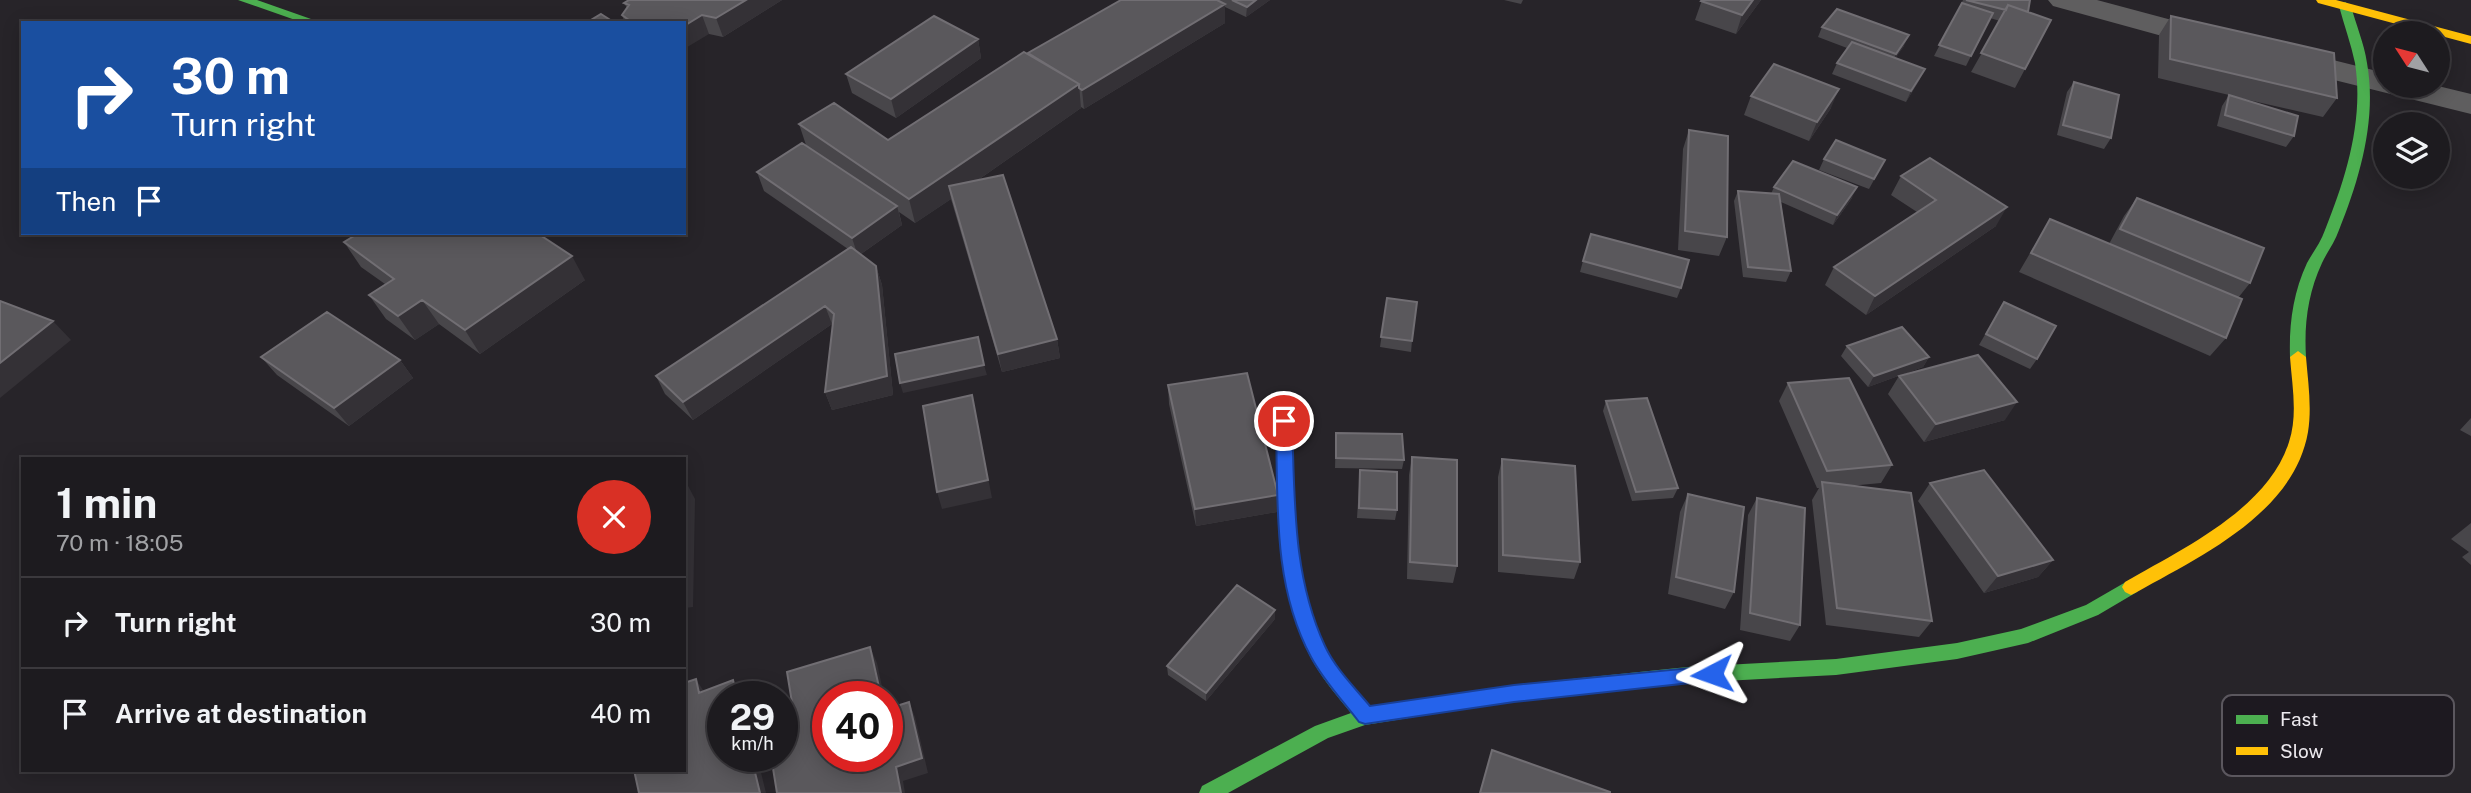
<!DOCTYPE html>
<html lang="en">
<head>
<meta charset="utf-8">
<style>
  :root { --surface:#1d1b1f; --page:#252428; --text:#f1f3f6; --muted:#a0a1a4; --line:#3b393d }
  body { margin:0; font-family:"Public Sans",sans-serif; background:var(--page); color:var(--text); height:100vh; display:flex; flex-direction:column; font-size:26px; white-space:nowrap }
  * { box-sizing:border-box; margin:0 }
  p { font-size:23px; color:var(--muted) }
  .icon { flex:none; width:38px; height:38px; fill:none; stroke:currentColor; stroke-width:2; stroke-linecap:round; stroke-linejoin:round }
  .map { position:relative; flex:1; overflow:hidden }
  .panel { position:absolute; left:21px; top:457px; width:665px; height:315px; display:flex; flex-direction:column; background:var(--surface); border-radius:0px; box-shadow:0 4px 18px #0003,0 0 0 2px var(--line) }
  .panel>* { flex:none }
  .hud { position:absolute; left:21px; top:21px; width:665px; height:214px; border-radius:0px; box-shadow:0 4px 18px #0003,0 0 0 2px var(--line); background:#1a4fa0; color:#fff; overflow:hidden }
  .needle { width:46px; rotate:306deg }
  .tools { position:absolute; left:2373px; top:21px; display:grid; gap:14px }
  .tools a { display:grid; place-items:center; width:77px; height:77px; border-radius:50%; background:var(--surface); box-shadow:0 4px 18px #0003,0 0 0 2px var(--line); font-size:35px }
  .speed { position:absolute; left:707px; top:681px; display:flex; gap:14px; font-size:35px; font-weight:700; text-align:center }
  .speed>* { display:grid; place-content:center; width:91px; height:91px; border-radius:50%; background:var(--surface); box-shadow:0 4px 18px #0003,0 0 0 2px var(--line); line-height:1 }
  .speed small { font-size:18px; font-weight:400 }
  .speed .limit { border:10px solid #d22; background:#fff; color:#111 }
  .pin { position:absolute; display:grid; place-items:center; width:60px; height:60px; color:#fff; margin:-30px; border:4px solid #fff; border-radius:50%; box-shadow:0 2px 7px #0007 }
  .me { position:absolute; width:77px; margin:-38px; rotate:266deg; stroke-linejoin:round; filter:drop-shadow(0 0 5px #0008) }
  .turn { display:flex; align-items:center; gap:24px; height:147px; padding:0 35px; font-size:32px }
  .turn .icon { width:91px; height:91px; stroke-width:2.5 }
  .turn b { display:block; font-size:49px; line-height:60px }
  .then { display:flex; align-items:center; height:66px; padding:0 35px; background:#0003; gap:14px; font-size:26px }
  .round { display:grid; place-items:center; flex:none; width:74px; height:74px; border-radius:37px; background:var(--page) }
  .summary { display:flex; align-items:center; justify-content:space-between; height:119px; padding:0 35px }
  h1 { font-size:42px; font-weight:700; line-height:52px }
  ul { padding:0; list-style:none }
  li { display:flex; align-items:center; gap:21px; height:91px; padding:0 35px; border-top:2px solid var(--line) }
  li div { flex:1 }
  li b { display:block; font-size:26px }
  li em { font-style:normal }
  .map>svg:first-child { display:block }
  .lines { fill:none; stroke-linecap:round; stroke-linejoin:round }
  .street { fill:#5f5e5f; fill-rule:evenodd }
  .fast { fill:#4caf50; fill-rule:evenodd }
  .slow { fill:#ffc107; fill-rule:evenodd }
  .wall { fill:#48464a }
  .shaded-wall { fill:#343136 }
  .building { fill:#5a585c; stroke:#716e73; stroke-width:2 }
  .route { fill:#2563eb; stroke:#184099; stroke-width:2 }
  .key { fill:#1d1920; stroke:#5b575e; stroke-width:2 }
  .key-label { font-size:19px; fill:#ece9ee }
</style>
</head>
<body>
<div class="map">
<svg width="2471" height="793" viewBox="0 0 2471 793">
  <rect width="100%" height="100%" fill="#272429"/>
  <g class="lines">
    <path class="street" d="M2048,0H2097L2224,34L2228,41L2224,48L2213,50L2053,6Z
      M2285,48L2385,73V86H2438L2471,94V114L2274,65L2270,58L2274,51Z"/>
    <path class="fast" d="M238,0H257L311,19L309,22H301Z
      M2345,2L2351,6C2356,25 2364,43 2367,63C2377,119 2360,178 2339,230C2335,242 2327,252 2322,263C2308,293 2304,324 2306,357L2298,363L2290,357C2289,324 2293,293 2307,263C2313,252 2321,242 2325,230C2346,178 2364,120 2355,63C2351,44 2344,25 2339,6Z
      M1284,415L1290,417L1292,421C1294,496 1289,584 1327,652C1338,672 1355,689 1369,707L1514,685L1687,667L1836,659L1957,643L2021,629L2086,605L2131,579L2137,582L2140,587L2137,592L2098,615L2028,643L1957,659L1836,675L1687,683L1514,701L1365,725L1328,738L1228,793H1199L1202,786L1315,726L1351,713C1338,697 1325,682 1315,665C1273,593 1277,501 1276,421L1278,417Z"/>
    <path class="slow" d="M2316,0H2336L2471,36V44L2318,3Z
      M2298,351L2306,357C2308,382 2312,407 2308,432C2294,513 2201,556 2137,592L2131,595L2125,592L2122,587L2125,582C2182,549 2268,509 2289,442C2298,415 2292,385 2290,357Z"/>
  </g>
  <path class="wall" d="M629,0H782L723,37L709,34L684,23H625L622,15L627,8L624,3Z
    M1218,0H1270L1246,17L1225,7V23L1084,109L1081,107V108L978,180L1057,339L1060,358L1002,372L951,199L915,223L899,212L902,225L861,254L876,266L882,285L893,395L832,410L825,392L833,326L832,324L693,420L665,394L656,376L848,249L764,191L757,172L806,145L799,124L888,140L1028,54Z
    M1504,0H1523L1521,4Z
    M1702,0H1761L1736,34L1695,20Z
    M1963,0H2030L2028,12L2051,20L2015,88L1971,72L2000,21L1990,18L1966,66L1934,56Z
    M2171,16L2337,98L2323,117L2231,96L2294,136L2286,147L2217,126L2222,106L2229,95L2158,78L2159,35Z
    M1822,27L1904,46L1895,58L1920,79L1906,102L1832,74L1837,63L1847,48L1818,37Z
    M978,39L981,58L896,118L852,93L846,74Z
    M2074,82L2111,138L2104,149L2057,135L2067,92Z
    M1751,96L1831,108L1809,141L1744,115Z
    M1689,130L1727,237L1719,256L1678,250L1683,149Z
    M1824,159L1885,160L1869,189L1819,170Z
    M1901,176L1996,226L1866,315L1825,285L1834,267L1917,212L1891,195Z
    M1774,187L1852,198L1833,225L1781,202L1791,271L1786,282L1743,277L1734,201L1738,191L1771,194Z
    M2137,198L2250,283L2238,298L2226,338L2210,356L2019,272L2050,219L2109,244L2124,216Z
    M344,242L585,280L480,354L439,324L415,340L386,319L369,295L385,284L361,267Z
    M1583,261L1681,288L1677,298L1580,272Z
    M1387,298L1412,341L1411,352L1380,347Z
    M2004,302L2037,359L2030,369L1979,345Z
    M1847,346L1929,357L1923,367L1868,387L1841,356Z
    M261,357L400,360L413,378L349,426L277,375Z
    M1899,376L2005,420L1924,442L1888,394Z
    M1788,383L1892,465L1881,483L1849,486L1932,621L1919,637L1826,625L1812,500L1819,488H1817L1779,401Z
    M1168,385L1278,495L1277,512L1196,526L1169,404Z
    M1606,401L1678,488L1673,498L1632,501L1603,411Z
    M2471,418V436L2460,430Z
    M1336,433L1404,460L1402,469L1335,468Z
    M1412,457L1457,566L1453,583L1407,579L1409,475Z
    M1502,459L1580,562L1574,579L1498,572V477Z
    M1360,470L1397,510L1395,520L1357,518Z
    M1930,483L2053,560L2038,577L1984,593L1918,501Z
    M1688,494L1734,592L1725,609L1668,594L1680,512Z
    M1757,498L1800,625L1790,641L1740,630L1748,515Z
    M2471,523V565L2462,557L2469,552L2451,539Z
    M1275,619L1206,701L1168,675L1167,666Z"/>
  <path class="shaded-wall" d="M746,0H782L723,37L716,18Z
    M1256,0H1270L1246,17L1247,7Z
    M1753,0H1761L1736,34L1742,15Z
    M1225,4V23L1084,109L1082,90Z
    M702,15L709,34L684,49V26Z
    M1909,35L1904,46L1891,65L1896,54Z
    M978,39L981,58L896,118L891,99Z
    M1925,69L1920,79L1906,102L1911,91Z
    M1079,84L1081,108L952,198L949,186L951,199L915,223L909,199Z
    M1839,89L1831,108L1809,141L1817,122Z
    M1857,187L1852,198L1833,225L1837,215Z
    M897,206L902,225L858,256L852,238Z
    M2007,207L1996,226L1866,315L1875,296Z
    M572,256L585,280L480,354L465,330Z
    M876,266L882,285L893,395L832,410L825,392Z
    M422,300L439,324L415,340L398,316Z
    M825,306L832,324L693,420L683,402Z
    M53,321L71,340L0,398V363Z
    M1057,339L1060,358L1002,372L998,354Z
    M1929,357L1923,367L1868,387L1874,376Z
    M400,360L413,378L349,426L334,408Z
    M984,365L987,375L903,393L900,383Z
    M972,395L992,498L942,509L937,492Z
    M2017,402L2005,420L1924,442L1936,424Z
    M686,482L695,499L693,607L684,608Z
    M1278,495L1277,512L1196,526L1195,509Z
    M2053,560L2038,577L1984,593L1998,576Z
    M1275,610V619L1206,701V693Z
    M870,647L877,663L884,696H881Z
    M696,679L706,695L699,693Z
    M733,680L743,696H737Z
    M909,702L915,717L928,773L903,781L905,793H901L896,767Z
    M751,756H757L766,793H760Z"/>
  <path class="building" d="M629,0H746L716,18L702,15L684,26V23H633L622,15L629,5L624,3Z
    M1121,0H1217L1225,4L1082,90L1079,88V84L1028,53Z
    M1232,0H1256L1247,7Z
    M1702,0H1753L1742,15L1701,1Z
    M1966,0H2030L2028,12L2008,5L2006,10Z
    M1962,3L1993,13L1971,56L1939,45Z
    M2008,5L2051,20L2025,69L1981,53Z
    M1837,9L1909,35L1896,54L1822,27Z
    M601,14L615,23H586Z
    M934,16L978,39L891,99L846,74Z
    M2171,16L2334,53L2337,98L2170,59Z
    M1852,42L1925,69L1911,91L1837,63Z
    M1024,52L1079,84L909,199L799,124L834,103L888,140Z
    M1774,64L1839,89L1817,122L1751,96Z
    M2074,82L2119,95L2111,138L2063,125Z
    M2229,95L2298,116L2294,136L2225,115Z
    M1689,130L1728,136L1727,237L1685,231Z
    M1836,140L1885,160L1874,179L1824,159Z
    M802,143L897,206L852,238L757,172Z
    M1930,158L2007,207L1875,296L1834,267L1936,200L1901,176Z
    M1793,161L1857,187L1837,215L1774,187Z
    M1003,175L1057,339L998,354L949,186Z
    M1738,191L1779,194L1791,271L1748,267Z
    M2137,198L2264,248L2250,283L2120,229Z
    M2050,219L2242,299L2226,338L2031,253Z
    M359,233H537L572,256L465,330L422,300L398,316L369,295L394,279L344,242Z
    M1591,234L1689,260L1681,288L1583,261Z
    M851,247L876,266L887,376L825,392L834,314L825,306L683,402L656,376Z
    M1387,298L1417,302L1412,341L1381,337Z
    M0,301L53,321L0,363Z
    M2004,302L2056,326L2037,359L1986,334Z
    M327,312L400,360L334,408L261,357Z
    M1902,327L1929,357L1874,376L1847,346Z
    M978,337L984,365L900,383L895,354Z
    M1978,355L2017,402L1936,424L1899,376Z
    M1247,373L1278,495L1195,509L1168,385Z
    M1849,378L1892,465L1827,471L1788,383Z
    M972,395L988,480L937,492L923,406Z
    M1647,398L1678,488L1636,492L1606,401Z
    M1336,433L1402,434L1404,460L1336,458Z
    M1412,457L1457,460V566L1410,562Z
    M1502,459L1575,466L1580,562L1503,555Z
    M1360,470L1397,472V510L1359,508Z
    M1984,470L2053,560L1998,576L1930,483Z
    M684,482H686L684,539Z
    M1822,482L1911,493L1932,621L1837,608Z
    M1688,494L1744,507L1734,592L1676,577Z
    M1757,498L1805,508L1800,625L1750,613Z
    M1237,585L1275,610L1206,693L1167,666Z
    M870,647L881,696H828V756H887V709L909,702L922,758L896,767L901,793H777L771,756H782V737L797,733L787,672Z
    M696,679L699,693L733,680L737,696H723V756H751L760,793H639L634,770H684V683Z
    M1492,750L1610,792V793H1480Z"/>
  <path class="route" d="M1284,415L1292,421C1295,498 1292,575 1325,646C1335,668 1355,688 1370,706L1514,685L1712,666L1718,668L1721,674L1718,680L1514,702L1365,724L1359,722C1343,701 1323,680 1311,657C1272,585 1278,500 1276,421Z"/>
  <rect x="2222" y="695" width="232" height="81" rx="10" class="key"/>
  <rect x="2236" y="715" width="32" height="9" fill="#4caf50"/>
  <rect x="2236" y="747" width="32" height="8" fill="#ffc107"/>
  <g class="key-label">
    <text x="2280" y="726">Fast</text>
    <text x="2280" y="758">Slow</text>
  </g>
</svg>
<div class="tools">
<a><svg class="needle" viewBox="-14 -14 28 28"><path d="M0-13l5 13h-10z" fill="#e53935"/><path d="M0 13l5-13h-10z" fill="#a0a1a4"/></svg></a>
<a><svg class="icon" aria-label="layers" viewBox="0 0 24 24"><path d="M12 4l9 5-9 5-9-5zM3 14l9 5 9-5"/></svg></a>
</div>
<div class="speed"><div>29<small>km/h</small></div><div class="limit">40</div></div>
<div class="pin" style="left:1284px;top:421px;background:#d93025"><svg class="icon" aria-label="arrive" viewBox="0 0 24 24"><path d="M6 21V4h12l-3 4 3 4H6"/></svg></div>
<svg class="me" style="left:1712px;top:674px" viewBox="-20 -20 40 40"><path d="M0-17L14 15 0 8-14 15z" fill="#2563eb" stroke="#fff" stroke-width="4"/></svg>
<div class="hud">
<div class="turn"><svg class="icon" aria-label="right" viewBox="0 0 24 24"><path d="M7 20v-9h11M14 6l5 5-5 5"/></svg><div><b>30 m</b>Turn right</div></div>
<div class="then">Then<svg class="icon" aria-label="arrive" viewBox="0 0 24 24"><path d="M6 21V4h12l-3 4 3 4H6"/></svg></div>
</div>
<section class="panel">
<div class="summary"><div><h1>1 min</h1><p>70 m · 18:05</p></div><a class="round" style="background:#d93025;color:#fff"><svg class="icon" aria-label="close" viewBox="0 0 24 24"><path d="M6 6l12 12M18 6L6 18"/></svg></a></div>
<ul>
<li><svg class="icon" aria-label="right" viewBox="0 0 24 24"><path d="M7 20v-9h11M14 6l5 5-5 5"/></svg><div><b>Turn right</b></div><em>30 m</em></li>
<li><svg class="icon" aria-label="arrive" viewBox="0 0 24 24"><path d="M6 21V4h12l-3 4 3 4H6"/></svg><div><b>Arrive at destination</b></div><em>40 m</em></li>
</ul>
</section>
</div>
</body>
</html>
